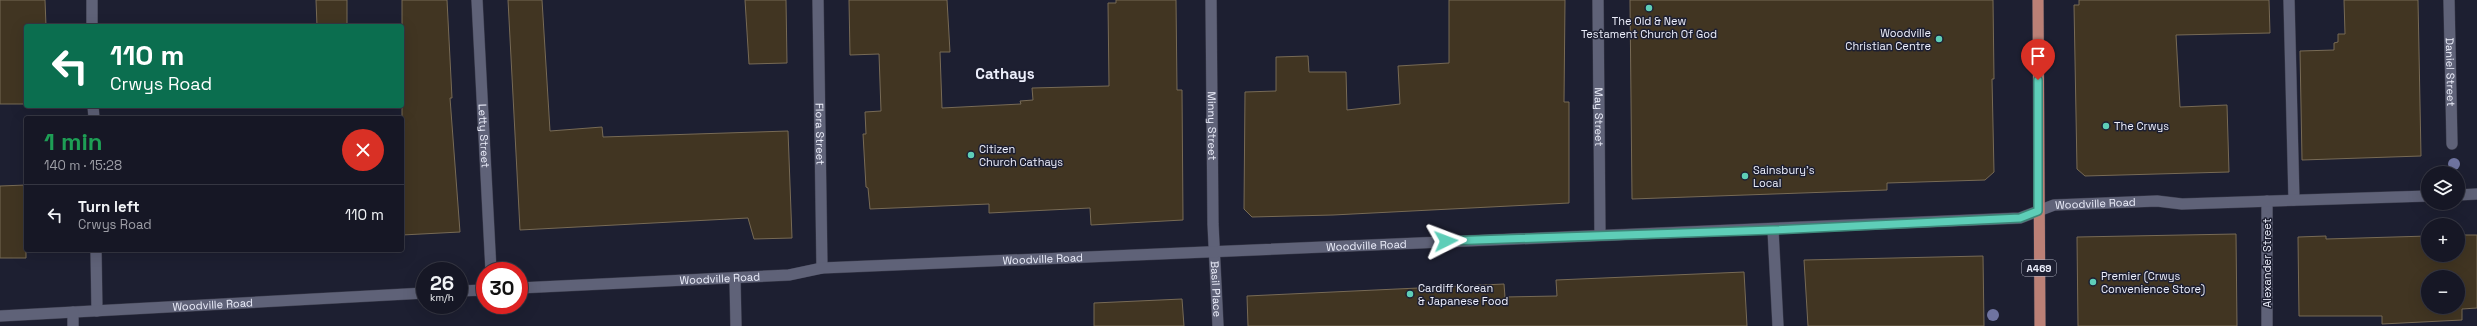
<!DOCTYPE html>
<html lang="en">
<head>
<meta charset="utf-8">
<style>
  :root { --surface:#161725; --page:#1f202d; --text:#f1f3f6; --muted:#9e9fa7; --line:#353642 }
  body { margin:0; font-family:"Space Grotesk",sans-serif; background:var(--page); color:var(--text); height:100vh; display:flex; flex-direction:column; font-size:15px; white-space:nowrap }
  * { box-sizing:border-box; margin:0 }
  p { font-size:13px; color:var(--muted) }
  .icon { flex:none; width:22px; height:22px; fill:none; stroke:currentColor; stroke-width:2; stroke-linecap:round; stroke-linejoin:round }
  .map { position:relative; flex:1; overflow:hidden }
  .panel { position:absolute; left:24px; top:116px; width:380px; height:136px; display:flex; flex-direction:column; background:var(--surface); border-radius:4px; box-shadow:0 4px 16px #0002,0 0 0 1px var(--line) }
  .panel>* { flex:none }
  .banner { position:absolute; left:24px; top:24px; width:380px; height:84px; border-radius:4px; box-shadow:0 4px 16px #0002,0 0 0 1px var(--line); background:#0b6e4f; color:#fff; overflow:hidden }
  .fabs { position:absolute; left:2421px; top:166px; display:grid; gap:8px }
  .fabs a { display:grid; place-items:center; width:44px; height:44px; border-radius:50%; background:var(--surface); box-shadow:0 4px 16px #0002,0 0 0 1px var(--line); font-size:20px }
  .speed { position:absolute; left:416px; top:262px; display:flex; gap:8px; font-size:20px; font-weight:700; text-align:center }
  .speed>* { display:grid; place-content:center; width:52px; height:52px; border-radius:50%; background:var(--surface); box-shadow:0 4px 16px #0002,0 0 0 1px var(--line); line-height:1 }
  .speed small { font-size:10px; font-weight:400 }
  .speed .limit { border:6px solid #d22; background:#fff; color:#111 }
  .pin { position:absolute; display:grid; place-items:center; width:34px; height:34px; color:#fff; margin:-41px -17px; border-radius:50% 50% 50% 0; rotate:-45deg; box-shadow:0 0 4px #0007 }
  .pin .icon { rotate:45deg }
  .me { position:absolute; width:44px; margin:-22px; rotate:87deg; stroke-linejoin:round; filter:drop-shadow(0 0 3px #0008) }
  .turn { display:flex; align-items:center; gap:14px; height:84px; padding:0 20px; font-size:18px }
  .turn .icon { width:52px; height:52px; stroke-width:2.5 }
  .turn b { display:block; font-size:28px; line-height:34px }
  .round { display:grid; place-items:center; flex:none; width:42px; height:42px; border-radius:21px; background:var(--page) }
  .summary { display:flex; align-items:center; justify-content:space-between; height:68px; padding:0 20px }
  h1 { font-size:24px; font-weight:600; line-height:30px; color:#1e9e55 }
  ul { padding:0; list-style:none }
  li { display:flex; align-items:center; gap:12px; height:60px; padding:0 20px; border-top:1px solid var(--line) }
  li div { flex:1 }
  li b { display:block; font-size:15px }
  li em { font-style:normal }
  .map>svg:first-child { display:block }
  .building { fill:#413522; stroke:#776a55; fill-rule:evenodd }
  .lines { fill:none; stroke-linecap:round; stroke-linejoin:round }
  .service-casing { stroke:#3a3b4b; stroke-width:12 }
  .minor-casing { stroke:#3a3b4b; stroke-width:12 }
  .primary-casing { stroke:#3a3b4b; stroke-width:12 }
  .service { stroke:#5f6278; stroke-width:11 }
  .minor { stroke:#5f6278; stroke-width:11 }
  .primary { stroke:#bb8076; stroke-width:11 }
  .tree { fill:#6f74a0 }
  .route-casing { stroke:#3d8678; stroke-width:10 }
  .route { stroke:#5eceb8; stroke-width:7 }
  .poi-dot { fill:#5eceb8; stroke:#1d1f31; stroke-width:1.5 }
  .labels { text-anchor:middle; stroke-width:3; stroke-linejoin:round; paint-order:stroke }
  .shield { fill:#1d1f31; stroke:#afb1bf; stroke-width:1 }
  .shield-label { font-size:10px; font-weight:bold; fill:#edeffc }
  .poi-label { font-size:11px; fill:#edeffc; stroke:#1d1f31; text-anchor:start }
  .street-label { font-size:11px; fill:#edeffc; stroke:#1d1f31 }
  .district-label { font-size:15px; font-weight:bold; fill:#edeffc; stroke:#1d1f31 }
</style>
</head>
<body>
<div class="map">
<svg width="2477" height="326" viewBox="0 0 2477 326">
  <rect width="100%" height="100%" fill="#1d1f31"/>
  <path class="building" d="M0,0H45L46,26H26V104H0Z
    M316,0H347V26H317Z
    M402,0H447L452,98H450L460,232L402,235Z
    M508,0H542L550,131L602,127L603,137L788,131L792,238L754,239L748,218L520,230Z
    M745,0H786L787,63L749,64Z
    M849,0H947L950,52H940L942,108L1021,104L1020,101L1033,100L1032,88L1109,86L1108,3H1116V0H1176L1177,90H1182L1183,220L1091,225L1090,208L989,213V204L870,209L868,188L866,187L863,134H866L865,112L881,111L879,54L850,55Z
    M1449,0H1565L1564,102H1569V203L1333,215L1252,217L1244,209L1245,92L1276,91V57L1308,56L1309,72H1346L1347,110L1400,104L1398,66L1449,63Z
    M1630,0H1993L1994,79H1992L1994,172L1985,180L1887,183V190L1632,199Z
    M2079,0H2269L2270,33L2176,35L2180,107L2227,105L2229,172L2085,176L2077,169L2074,5H2079Z
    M2344,0H2418L2421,156L2302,160L2300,51L2334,50V43L2338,42V34H2345Z
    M26,185V258H0V186Z
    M2236,234L2237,326H2078L2077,237Z
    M2458,235H2477V308L2462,309V320L2382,324V316H2299L2298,237L2326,236V239L2428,236V255H2458ZM2428,277H2458V307H2428Z
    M1983,256L1984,326H1808L1804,260Z
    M1744,272L1747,326H1248L1247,296L1504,284L1505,297L1557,296L1556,280Z
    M1182,299L1184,326H1094V303Z"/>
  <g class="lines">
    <defs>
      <path id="service" d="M2289,0L2294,200"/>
      <g id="minor">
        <path d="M92,0V26"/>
        <path id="s1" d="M477,0L491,271"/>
        <path id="s2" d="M818,0L822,268"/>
        <path id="s3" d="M1211,0L1213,224L1218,326"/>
        <path id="s4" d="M1598,0L1600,235"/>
        <path id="s5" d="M2449,0L2452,144"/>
        <path d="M93,106L94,118"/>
        <path d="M2458,195L2477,194"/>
        <path d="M2267,201V326"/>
        <path d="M1773,230L1778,326"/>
        <path d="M96,250L97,311"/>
        <path d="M735,279L736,326"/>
        <path id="s6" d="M519,288L789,275L822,268L2020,218L2054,205L2157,201L2182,204L2428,196"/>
        <path d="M459,291L485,290"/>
        <path id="s7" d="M0,316L425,293"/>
        <path d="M73,326V312"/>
      </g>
      <path id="primary" d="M2038,0L2040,326"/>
    </defs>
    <use href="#service" class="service-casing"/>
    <use href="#minor" class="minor-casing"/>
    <use href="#primary" class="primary-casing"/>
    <use href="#service" class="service"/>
    <use href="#minor" class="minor"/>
    <use href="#primary" class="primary"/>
  </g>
  <g class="tree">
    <circle cx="2454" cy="164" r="6"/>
    <circle cx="1993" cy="315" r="6"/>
  </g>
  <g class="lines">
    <defs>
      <path id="route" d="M1446,241L1773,230L2020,218L2038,211V80"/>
    </defs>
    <use href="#route" class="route-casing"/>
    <use href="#route" class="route"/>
  </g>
  <g class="poi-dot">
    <circle cx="1649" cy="8" r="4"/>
    <circle cx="1939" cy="39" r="4"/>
    <circle cx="2106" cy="126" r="4"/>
    <circle cx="971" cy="155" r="4"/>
    <circle cx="1745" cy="176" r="4"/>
    <circle cx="2093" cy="282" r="4"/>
    <circle cx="1410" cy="294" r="4"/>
  </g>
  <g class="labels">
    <rect class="shield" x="2022" y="260" width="34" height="16" rx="3"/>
    <g class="shield-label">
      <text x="2039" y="272">A469</text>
    </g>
    <g class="poi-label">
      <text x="1649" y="25" text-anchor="middle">The Old &amp; New<tspan x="1649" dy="13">Testament Church Of God</tspan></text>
      <text x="1931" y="37" text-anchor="end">Woodville<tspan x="1931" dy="13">Christian Centre</tspan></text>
      <text x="2114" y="130">The Crwys</text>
      <text x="979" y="153">Citizen<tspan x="979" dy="13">Church Cathays</tspan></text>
      <text x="1753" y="174">Sainsbury's<tspan x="1753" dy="13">Local</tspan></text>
      <text x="2101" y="280">Premier (Crwys<tspan x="2101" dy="13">Convenience Store)</tspan></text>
      <text x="1418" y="292">Cardiff Korean<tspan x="1418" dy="13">&amp; Japanese Food</tspan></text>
    </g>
    <g class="street-label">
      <text dy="4" stroke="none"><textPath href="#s5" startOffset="72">Daniel Street</textPath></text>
      <text dy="4" stroke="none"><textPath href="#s4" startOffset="117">May Street</textPath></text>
      <text dy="4" stroke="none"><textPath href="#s3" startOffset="126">Minny Street</textPath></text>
      <text dy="4" stroke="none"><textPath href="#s2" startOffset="134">Flora Street</textPath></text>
      <text dy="4" stroke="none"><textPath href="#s1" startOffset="136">Letty Street</textPath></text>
      <text dy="4" stroke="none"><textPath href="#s6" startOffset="1581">Woodville Road</textPath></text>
      <text dy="4" stroke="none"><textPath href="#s6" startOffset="849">Woodville Road</textPath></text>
      <text dy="4" stroke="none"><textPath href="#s6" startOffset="525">Woodville Road</textPath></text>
      <text transform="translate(2267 263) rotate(-90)" y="4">Alexander Street</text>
      <text dy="4" stroke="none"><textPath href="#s6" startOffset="201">Woodville Road</textPath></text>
      <text dy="4" stroke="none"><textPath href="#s3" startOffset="289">Basil Place</textPath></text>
      <text dy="4" stroke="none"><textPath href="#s7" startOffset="213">Woodville Road</textPath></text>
    </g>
    <g class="district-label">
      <text x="1005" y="79">Cathays</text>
    </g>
  </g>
</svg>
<div class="fabs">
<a><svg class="icon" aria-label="layers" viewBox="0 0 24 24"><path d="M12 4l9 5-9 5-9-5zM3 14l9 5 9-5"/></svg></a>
<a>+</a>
<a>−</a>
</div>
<div class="speed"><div>26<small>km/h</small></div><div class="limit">30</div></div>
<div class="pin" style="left:2038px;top:80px;background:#d93025"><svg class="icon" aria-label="arrive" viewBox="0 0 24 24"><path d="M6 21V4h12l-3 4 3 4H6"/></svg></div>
<svg class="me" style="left:1446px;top:241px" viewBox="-20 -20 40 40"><path d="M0-17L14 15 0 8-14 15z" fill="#5eceb8" stroke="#fff" stroke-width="4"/></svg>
<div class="banner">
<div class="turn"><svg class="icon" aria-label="left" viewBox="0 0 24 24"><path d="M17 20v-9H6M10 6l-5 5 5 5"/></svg><div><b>110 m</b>Crwys Road</div></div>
</div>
<section class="panel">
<div class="summary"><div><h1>1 min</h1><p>140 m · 15:28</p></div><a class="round" style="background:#d93025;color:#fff"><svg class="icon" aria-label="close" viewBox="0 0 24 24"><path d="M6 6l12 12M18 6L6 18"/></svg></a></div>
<ul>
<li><svg class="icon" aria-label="left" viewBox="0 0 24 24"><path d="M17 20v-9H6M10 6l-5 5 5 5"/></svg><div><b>Turn left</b><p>Crwys Road</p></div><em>110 m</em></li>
</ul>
</section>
</div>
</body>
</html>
